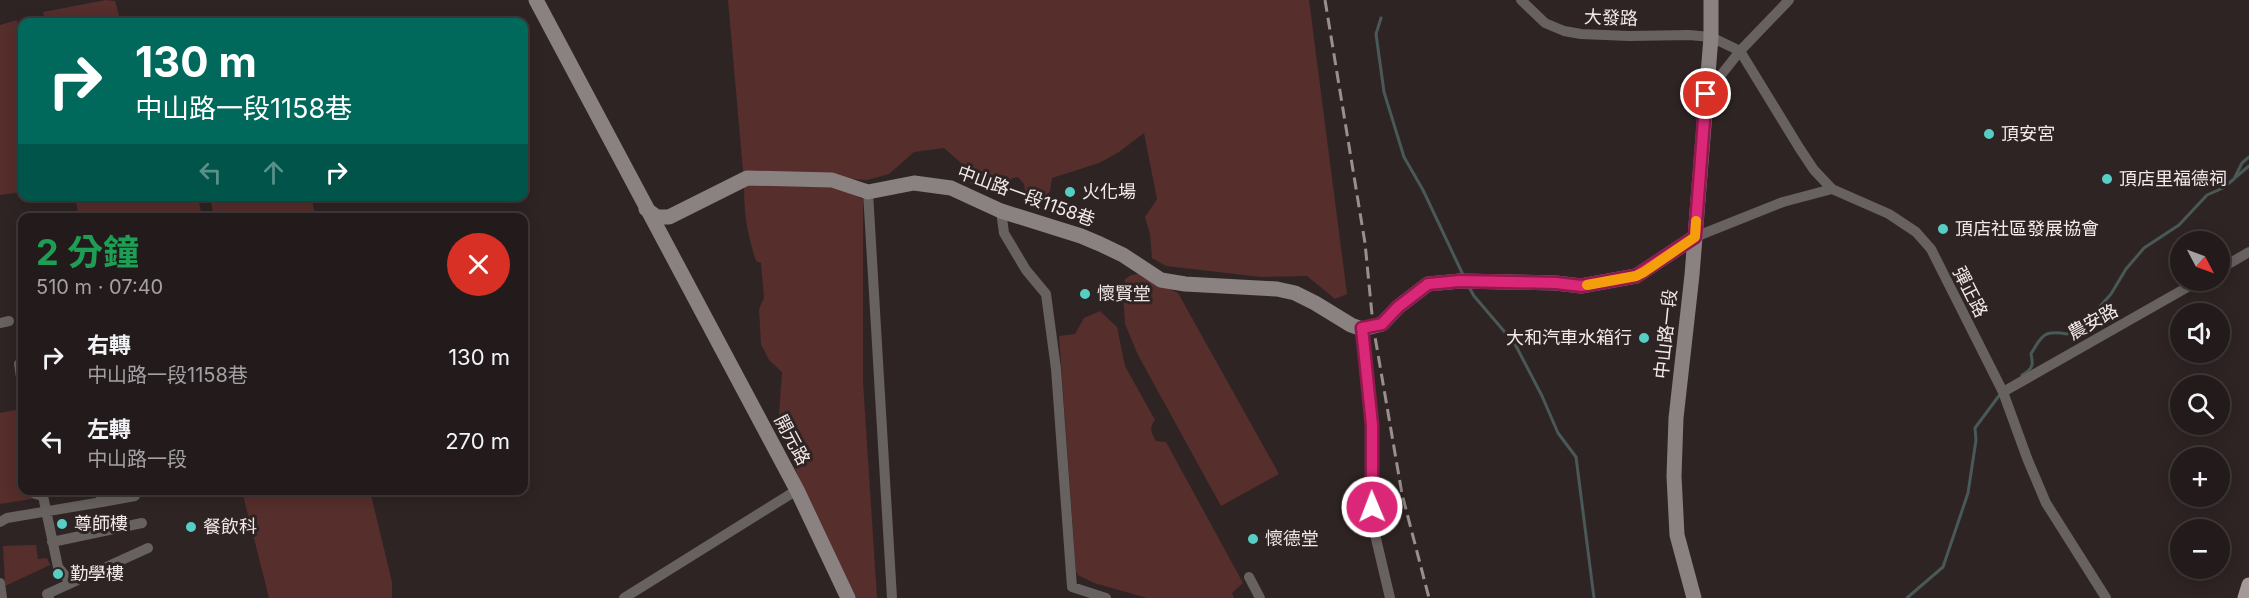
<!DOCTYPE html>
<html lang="zh-TW">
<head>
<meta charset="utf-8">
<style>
  :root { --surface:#231b1b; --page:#2f2828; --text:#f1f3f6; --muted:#a3a1a3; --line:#40393a }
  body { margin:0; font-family:Inter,"Noto Sans TC",sans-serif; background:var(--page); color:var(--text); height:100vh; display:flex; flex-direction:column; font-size:22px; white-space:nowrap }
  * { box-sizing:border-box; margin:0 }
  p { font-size:20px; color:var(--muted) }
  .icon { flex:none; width:33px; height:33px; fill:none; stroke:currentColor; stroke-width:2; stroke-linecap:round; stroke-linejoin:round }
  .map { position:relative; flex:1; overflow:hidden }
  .sheet { position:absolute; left:18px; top:213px; width:510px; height:282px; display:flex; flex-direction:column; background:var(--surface); border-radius:12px; box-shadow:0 3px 15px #0003,0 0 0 2px var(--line) }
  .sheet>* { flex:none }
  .hud { position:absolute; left:18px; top:18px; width:510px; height:183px; border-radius:12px; box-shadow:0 3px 15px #0003,0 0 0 2px var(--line); background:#00695c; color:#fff; overflow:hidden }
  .needle { width:39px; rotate:131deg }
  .tools { position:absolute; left:2170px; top:231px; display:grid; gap:12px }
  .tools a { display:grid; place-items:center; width:60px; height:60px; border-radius:50%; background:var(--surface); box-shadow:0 3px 15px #0003,0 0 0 2px var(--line); font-size:30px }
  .pin { position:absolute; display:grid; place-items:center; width:51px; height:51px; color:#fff; margin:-26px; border:3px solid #fff; border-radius:50%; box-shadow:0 2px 6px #0007 }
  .me { position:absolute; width:66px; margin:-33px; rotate:359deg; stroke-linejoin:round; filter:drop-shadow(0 0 4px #0008) }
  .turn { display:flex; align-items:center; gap:21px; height:126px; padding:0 18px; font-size:27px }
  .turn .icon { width:78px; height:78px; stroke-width:2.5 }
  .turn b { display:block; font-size:42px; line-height:51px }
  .lanes { display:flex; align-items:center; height:57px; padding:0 18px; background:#0003; justify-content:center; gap:30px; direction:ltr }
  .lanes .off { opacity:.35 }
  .round { display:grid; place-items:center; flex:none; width:63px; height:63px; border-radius:32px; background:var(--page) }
  .overview { display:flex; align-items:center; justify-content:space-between; height:102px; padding:0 18px }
  h1 { font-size:36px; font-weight:700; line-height:45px; color:#1e9e55 }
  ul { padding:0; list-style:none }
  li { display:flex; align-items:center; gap:18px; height:84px; padding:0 18px }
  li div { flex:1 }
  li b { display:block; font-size:22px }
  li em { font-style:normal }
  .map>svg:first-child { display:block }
  .green { fill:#562e2c }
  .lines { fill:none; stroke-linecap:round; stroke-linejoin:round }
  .stream { stroke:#485957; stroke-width:3 }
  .street { stroke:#676160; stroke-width:10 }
  .secondary { stroke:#8a8181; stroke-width:15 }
  .primary { stroke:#a69a99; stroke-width:15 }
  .rail { stroke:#988f8f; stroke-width:3; stroke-dasharray:12 6; stroke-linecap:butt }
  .route-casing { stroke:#8e194d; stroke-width:15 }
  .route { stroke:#db2777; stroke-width:10 }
  .slow { stroke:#f59e0b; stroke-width:10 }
  .poi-dot { fill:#56cec3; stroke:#2f2424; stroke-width:2 }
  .labels { text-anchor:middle; stroke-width:6; stroke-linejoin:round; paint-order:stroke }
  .street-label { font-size:18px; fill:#f1eae9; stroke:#2f2424 }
  .poi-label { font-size:18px; fill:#f1eae9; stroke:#2f2424; text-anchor:start }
</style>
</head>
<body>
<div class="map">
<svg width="2249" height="598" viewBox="0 0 2249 598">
  <rect width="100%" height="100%" fill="#2f2424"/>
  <path class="green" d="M106,0L115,1L121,22H45L43,12Z
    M728,0H1309L1347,294L1335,299L1307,276L1261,277L1166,266L1152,258L1150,234L1145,217L1157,199L1144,133L1119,152L1099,163L1052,178L1050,191L1043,202L1026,198L1024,184L1018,177L1012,178L1008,185V196L970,184L973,176L969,170L944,148L914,152L889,174L867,180L743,171Z
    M17,20L22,50V192L0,195V25Z
    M744,180L827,183L863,199V382L877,598H842L790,454L779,414L782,372L769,360L761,344L759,309L764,298L761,263L756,261C746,229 744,212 744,180Z
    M75,197H198L202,217H79Z
    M210,197H312L315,217H214Z
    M1138,274L1178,293L1279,474L1221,506L1138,355L1125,324L1123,294L1125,279L1131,275Z
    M1100,311L1117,327L1125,366L1155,420C1149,427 1151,434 1156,441L1166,442L1243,583L1232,593L1234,598H1147L1094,583L1078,575L1076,571L1059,336L1075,334L1084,318Z
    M21,409L22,421V490L31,493L32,499L0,504V413Z
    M242,491H370L392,582V598H269Z
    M36,545L38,559L47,558L50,565L5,586L3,546Z"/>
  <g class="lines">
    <path class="stream" d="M1381,18L1376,34L1384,92L1404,157L1423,190L1464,277
      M2236,177L2249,166
      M1468,285L1474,296L1515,344L1542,396L1558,433L1576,457L1594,598
      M2022,375C2032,369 2034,366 2031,354C2042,335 2044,330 2067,334L2088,320L2111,294L2126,269L2144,248L2179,225L2207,195L2223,188L2234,179L2242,163L2249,157
      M1907,598L1943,567L1968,493L1976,440L1975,428L2001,393"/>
    <path class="street" d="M1521,0L1545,23L1564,31L1581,34L1629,36L1689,35L1711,37L1740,51L1800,149L1814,170L1832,189L1889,214L1916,232L1931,249L2003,392L2027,458L2046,503L2106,598
      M1706,94L1740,51L1789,0
      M868,192L892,598
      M1001,211L1004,233L1026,270L1046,294L1056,369L1072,587L1106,598
      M1695,237L1783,202L1832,189
      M2220,269L2249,252
      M0,323L9,321
      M1362,329L1372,425L1371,487L1373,526L1390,598
      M19,364L22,384
      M2003,392L2200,280
      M33,490L35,494L43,496L58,567L71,583
      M102,502L135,496
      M0,522L7,518L102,502L100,490
      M52,542L142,523
      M1249,577L1260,598
      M0,583L2,598
      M49,598L47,594L148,548
      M624,598L797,490"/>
    <path class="secondary" d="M536,0L797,490L848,598
      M646,209L657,217H669L747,178L832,180L868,192L914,183L951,188L1001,211L1081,236L1100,244L1123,255L1161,280L1185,284L1277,289L1295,293L1315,303L1351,325L1362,329L1382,324L1398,307L1428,284L1460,281L1556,283L1581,286L1636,276L1695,237
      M1694,598L1677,535L1674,476L1676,418L1692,275L1711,37V0"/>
    <path class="primary" d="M2245,598L2249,585"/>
    <path class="rail" d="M1325,0L1365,243L1373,325L1402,494L1429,598"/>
  </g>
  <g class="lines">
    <defs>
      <path id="route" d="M1372,507V425L1362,328L1382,324L1398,307L1428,284L1460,281L1556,283L1581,286L1636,276L1695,237L1706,94"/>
    </defs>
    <use href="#route" class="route-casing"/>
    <use href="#route" class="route"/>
    <path class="slow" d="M1587,285L1636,276L1644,272L1695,237L1696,221"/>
  </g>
  <g class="poi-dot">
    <circle cx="1989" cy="134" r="6"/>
    <circle cx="2107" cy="179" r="6"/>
    <circle cx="1070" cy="192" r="6"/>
    <circle cx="1943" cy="229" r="6"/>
    <circle cx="1085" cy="294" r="6"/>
    <circle cx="1644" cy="338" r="6"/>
    <circle cx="62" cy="524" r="6"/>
    <circle cx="191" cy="527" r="6"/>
    <circle cx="1253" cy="539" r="6"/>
    <circle cx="58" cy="574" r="6"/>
  </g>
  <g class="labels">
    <g class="street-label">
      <text transform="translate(1611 18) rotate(2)" y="6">大發路</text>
      <text transform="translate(1026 196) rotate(20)" y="6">中山路一段1158巷</text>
      <text transform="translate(1970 292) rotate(63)" y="6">彈正路</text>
      <text transform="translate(2093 322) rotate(-29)" y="6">農安路</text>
      <text transform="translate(1666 334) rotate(-84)" y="6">中山路一段</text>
      <text transform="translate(792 440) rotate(62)" y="6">開元路</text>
    </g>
    <g class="poi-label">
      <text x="2001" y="140">頂安宮</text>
      <text x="2119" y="185">頂店里福德祠</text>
      <text x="1082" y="198">火化場</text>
      <text x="1955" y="235">頂店社區發展協會</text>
      <text x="1097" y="300">懷賢堂</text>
      <text x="1632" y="344" text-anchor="end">大和汽車水箱行</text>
      <text x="74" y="530">尊師樓</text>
      <text x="203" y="533">餐飲科</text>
      <text x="1265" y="545">懷德堂</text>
      <text x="70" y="580">勤學樓</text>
    </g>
  </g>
</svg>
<div class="tools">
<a><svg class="needle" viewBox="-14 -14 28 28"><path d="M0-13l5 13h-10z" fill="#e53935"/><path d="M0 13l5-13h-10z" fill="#a3a1a3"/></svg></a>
<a><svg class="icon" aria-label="sound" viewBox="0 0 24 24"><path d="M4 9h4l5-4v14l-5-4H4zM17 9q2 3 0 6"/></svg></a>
<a><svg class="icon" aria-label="search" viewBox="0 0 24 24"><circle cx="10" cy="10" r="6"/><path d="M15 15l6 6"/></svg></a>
<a>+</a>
<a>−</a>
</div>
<div class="pin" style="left:1706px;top:94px;background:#d93025"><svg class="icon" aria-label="arrive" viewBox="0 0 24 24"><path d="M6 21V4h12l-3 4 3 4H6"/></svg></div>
<svg class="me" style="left:1372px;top:507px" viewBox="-20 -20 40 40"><circle r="17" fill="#db2777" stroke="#fff" stroke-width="3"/><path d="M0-11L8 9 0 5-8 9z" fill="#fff"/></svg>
<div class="hud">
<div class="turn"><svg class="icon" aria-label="right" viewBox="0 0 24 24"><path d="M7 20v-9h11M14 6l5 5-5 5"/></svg><div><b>130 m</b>中山路一段1158巷</div></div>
<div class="lanes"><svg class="icon off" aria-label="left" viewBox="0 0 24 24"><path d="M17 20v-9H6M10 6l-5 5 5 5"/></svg><svg class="icon off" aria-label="ahead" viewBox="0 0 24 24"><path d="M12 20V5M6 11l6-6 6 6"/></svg><svg class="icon" aria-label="right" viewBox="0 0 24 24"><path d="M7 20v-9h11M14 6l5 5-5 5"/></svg></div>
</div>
<section class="sheet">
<div class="overview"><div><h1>2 分鐘</h1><p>510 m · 07:40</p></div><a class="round" style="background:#d93025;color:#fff"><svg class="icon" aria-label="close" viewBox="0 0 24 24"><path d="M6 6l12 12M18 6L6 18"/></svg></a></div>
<ul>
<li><svg class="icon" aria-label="right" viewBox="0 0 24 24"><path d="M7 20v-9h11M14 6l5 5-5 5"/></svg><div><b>右轉</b><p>中山路一段1158巷</p></div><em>130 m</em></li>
<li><svg class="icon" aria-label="left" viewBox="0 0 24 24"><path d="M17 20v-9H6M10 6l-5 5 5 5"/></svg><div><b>左轉</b><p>中山路一段</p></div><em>270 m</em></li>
</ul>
</section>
</div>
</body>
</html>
